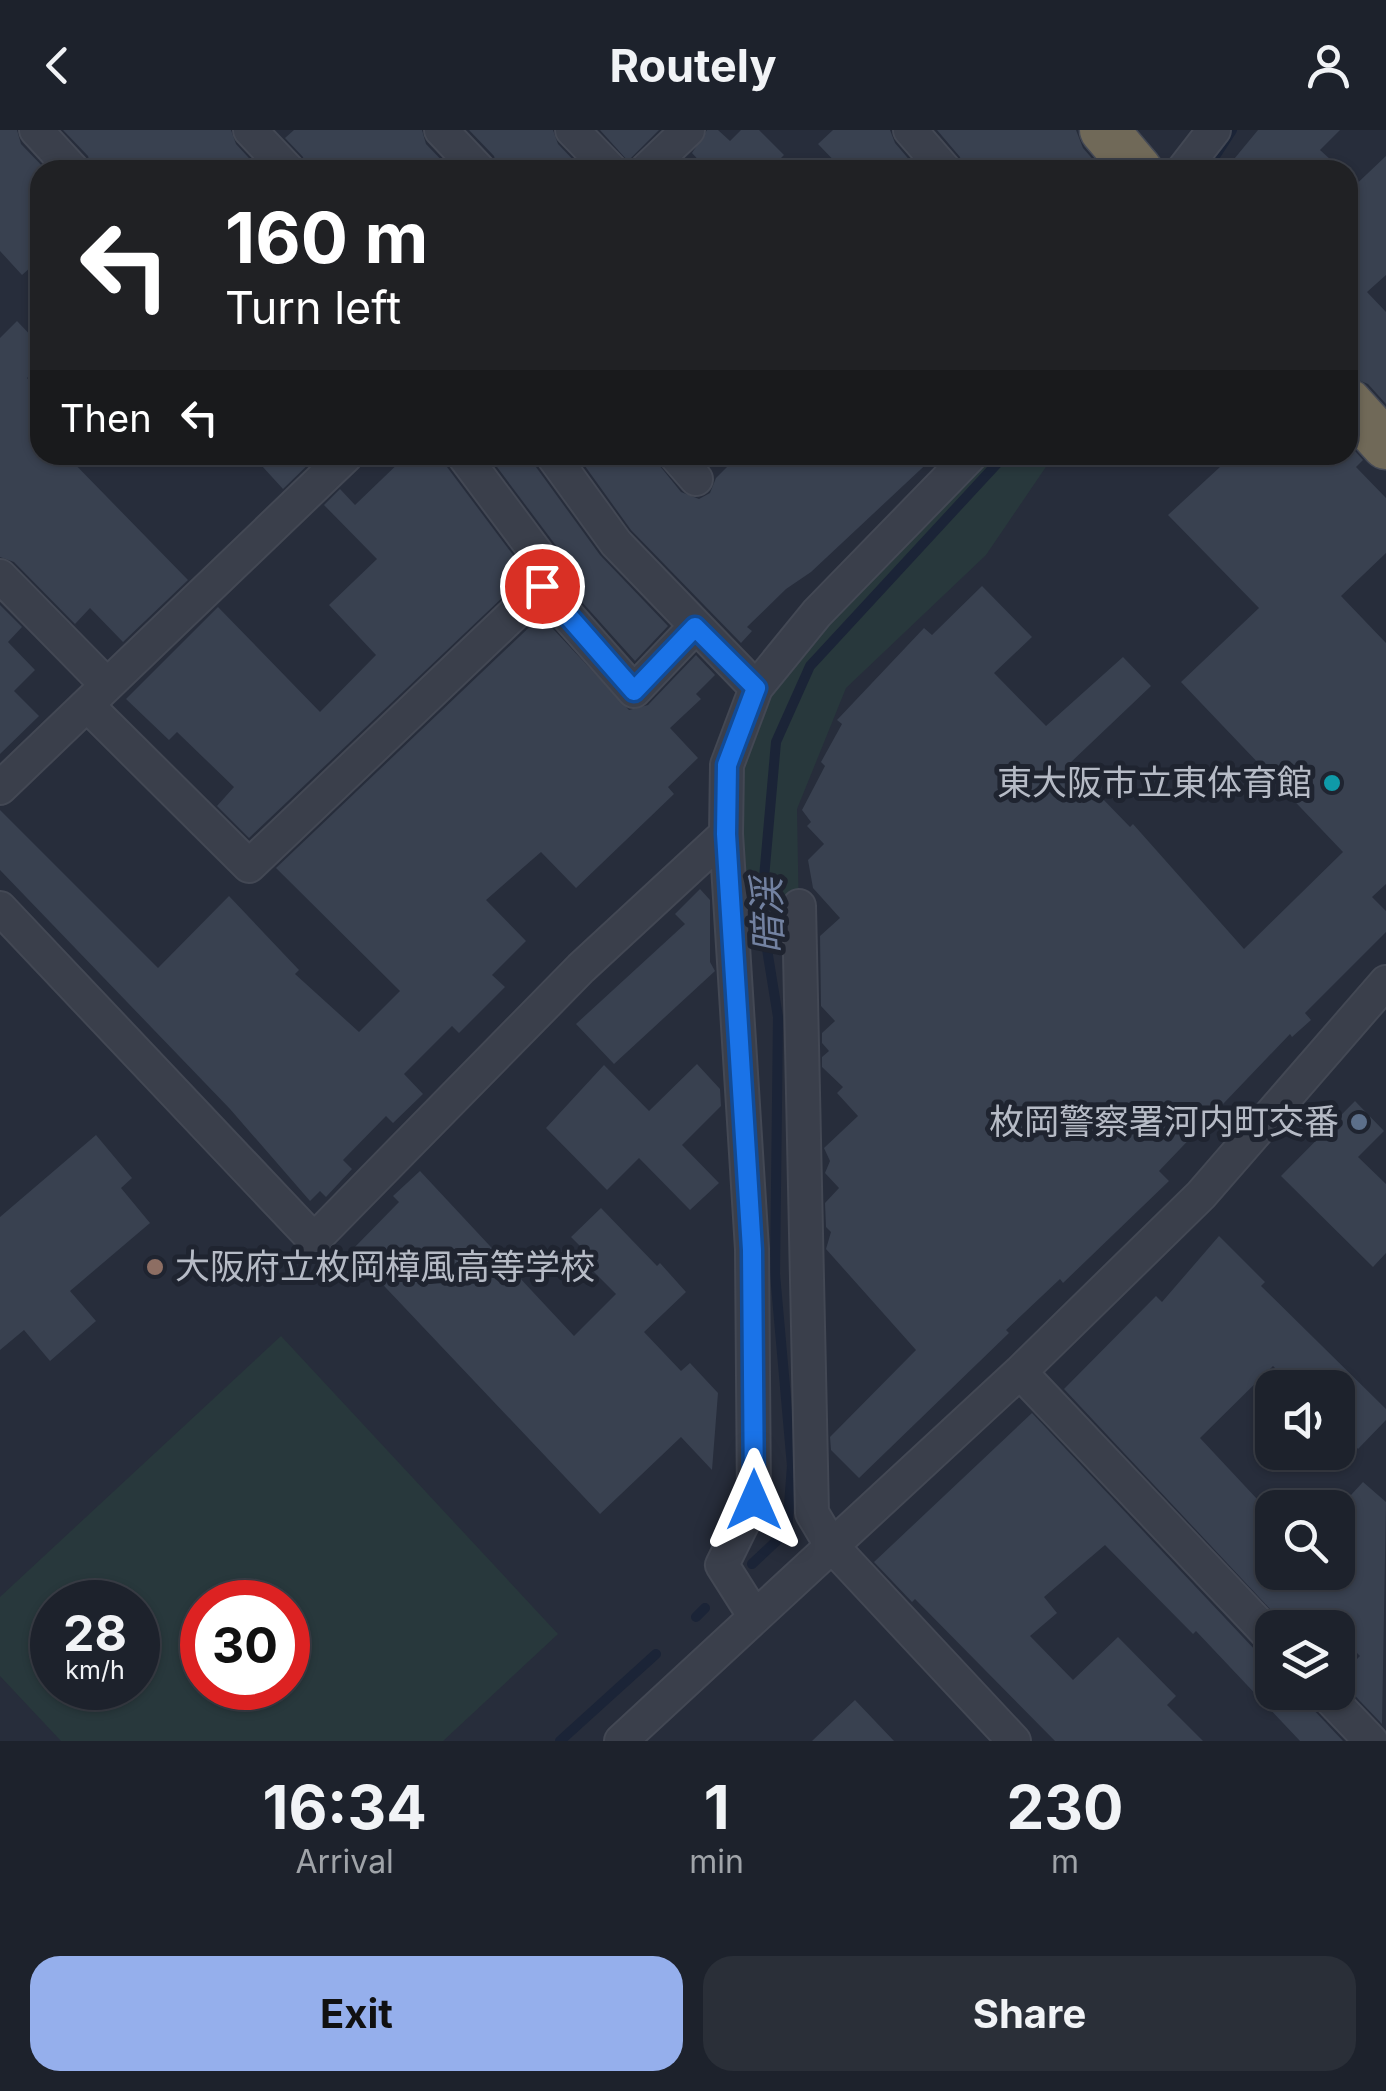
<!DOCTYPE html>
<html lang="en">
<head>
<meta charset="utf-8">
<style>
  :root { --surface:#1d222c; --page:#2a2f38; --text:#f1f3f6; --muted:#a0a4a9; --line:#3b3f48; --accent:#95afec }
  body { margin:0; font-family:Inter,"Noto Sans JP",sans-serif; background:var(--page); color:var(--text); height:100vh; display:flex; flex-direction:column; font-size:38px; white-space:nowrap }
  * { box-sizing:border-box; margin:0 }
  p { font-size:32px; color:var(--muted) }
  .icon { flex:none; width:55px; height:55px; fill:none; stroke:currentColor; stroke-width:2; stroke-linecap:round; stroke-linejoin:round }
  .map { position:relative; height:1611px; overflow:hidden }
  .panel { display:flex; flex-direction:column; background:var(--surface); flex:1 }
  .panel>* { flex:none }
  .guide { position:absolute; left:30px; top:30px; width:1328px; height:305px; border-radius:30px; box-shadow:0 2px 8px #0004,0 0 0 2px var(--line); background:#202124; color:#fff; overflow:hidden }
  .buttons { position:absolute; left:1255px; top:1240px; display:grid; gap:20px }
  .buttons a { display:grid; place-items:center; width:100px; height:100px; border-radius:20px; background:var(--surface); box-shadow:0 2px 8px #0004,0 0 0 2px var(--line); font-size:50px }
  .speed { position:absolute; left:30px; top:1450px; display:flex; gap:20px; font-size:50px; font-weight:700; text-align:center }
  .speed>* { display:grid; place-content:center; width:130px; height:130px; border-radius:50%; background:var(--surface); box-shadow:0 2px 8px #0004,0 0 0 2px var(--line); line-height:1 }
  .speed small { font-size:25px; font-weight:400 }
  .speed .limit { border:15px solid #d22; background:#fff; color:#111 }
  .pin { position:absolute; display:grid; place-items:center; width:85px; height:85px; color:#fff; margin:-42px; border:5px solid #fff; border-radius:50%; box-shadow:0 2px 10px #0007 }
  .me { position:absolute; width:110px; margin:-55px; rotate:0deg; stroke-linejoin:round; filter:drop-shadow(0 0 8px #0008) }
  .turn { display:flex; align-items:center; gap:35px; height:210px; padding:0 30px; font-size:45px }
  .turn .icon { width:130px; height:130px; stroke-width:2.5 }
  .turn b { display:block; font-size:70px; line-height:85px }
  .then { display:flex; align-items:center; height:95px; padding:0 30px; background:#0003; gap:20px; font-size:38px }
  .eta { display:flex; justify-content:space-evenly; align-items:center; height:170px; text-align:center }
  .eta b { font-size:60px; font-weight:700; line-height:70px }
  .action { display:flex; gap:20px; margin-top:auto; padding:20px 30px }
  .action a { flex:1; height:115px; border-radius:30px; background:var(--accent); color:#111; font-size:40px; font-weight:700; line-height:115px; text-align:center }
  .action a+a { background:var(--page); color:var(--text) }
  header { display:flex; justify-content:space-between; align-items:center; height:130px; padding:0 30px; background:var(--surface); font-size:45px; font-weight:700 }
  .map>svg:first-child { display:block }
  .green { fill:#28383c; fill-rule:evenodd }
  .lines { fill:none; stroke-linecap:round; stroke-linejoin:round }
  .stream { stroke:#1b2437; stroke-width:10 }
  .building { fill:#394150 }
  .minor-casing { stroke:#434854; stroke-width:36 }
  .highway-casing { stroke:#454a56; stroke-width:51 }
  .minor { stroke:#3a3f4b; stroke-width:32 }
  .highway { stroke:#706958; stroke-width:48 }
  .route-casing { stroke:#114b97; stroke-width:25 }
  .route { stroke:#1a73e8; stroke-width:18 }
  .culture-dot { fill:#0f9aa8; stroke:#1f2430; stroke-width:4 }
  .service-dot { fill:#5c6f8a; stroke:#1f2430; stroke-width:4 }
  .education-dot { fill:#8d6e63; stroke:#1f2430; stroke-width:4 }
  .labels { text-anchor:middle; stroke-width:10; stroke-linejoin:round; paint-order:stroke }
  .poi-label { font-size:35px; fill:#b6bbc6; stroke:#1f2430; text-anchor:end }
  .water-label { font-size:38px; font-style:italic; fill:#7382a1; stroke:#1f2430 }
</style>
</head>
<body>
<header><svg class="icon" aria-label="back" viewBox="0 0 24 24"><path d="M15 5l-7 7 7 7"/></svg>Routely<svg class="icon" aria-label="person" viewBox="0 0 24 24"><circle cx="12" cy="8" r="4"/><path d="M4 21q1-7 8-7t8 7"/></svg></header>
<div class="map">
<svg width="1386" height="1611" viewBox="0 0 1386 1611">
  <rect width="100%" height="100%" fill="#272d3b"/>
  <path class="green" d="M971,325H1054L986,425L846,558L797,679L799,791L729,763L726,704L756,558Z
    M281,1206L558,1504L443,1611H61L0,1546V1467ZM52,1472H138V1558H52ZM202,1472H288V1558H202Z"/>
  <g class="lines">
    <path class="stream" d="M1206,40L1232,0
      M752,1434L787,1401L792,1336L775,1144L778,887L761,782L776,612L810,536L1005,325
      M696,1487L705,1478
      M560,1611L656,1524"/>
  </g>
  <path class="building" d="M0,0H17L21,14L46,40H40V129L22,145L0,121Z
    M63,0H231L236,14L260,40H92L88,26Z
    M294,0H422L426,14L451,40H307L303,27L285,8Z
    M469,0H553L558,14L583,40H498L494,26Z
    M600,0H659L628,31Z
    M707,0H718L730,11L741,0H759L784,25L769,40H701L704,36L692,23Z
    M833,0H890L895,13L918,40H843L818,14Z
    M937,0H1076L1083,18L1102,40H964L960,27Z
    M1258,0H1340L1320,20L1342,40H1225Z
    M1386,26V145L1367,162L1386,182V274L1368,254L1348,246V62Z
    M17,191L40,215V236L27,248L40,262V325H66L188,450L123,512L90,478L75,494L14,432L0,427V208Z
    M1348,313L1363,330L1356,337L1386,368V423L1341,466L1386,513V754L1372,767L1386,781V802L1305,883L1311,890L1292,907L1290,904L1159,1041L1169,1051L1063,1153L1060,1149L1006,1200L1009,1203L859,1348L831,1320L830,1307L916,1220L826,1119L831,1102L826,1097L825,1073L839,1058L825,1043L830,1031L824,1018L858,986L837,963L843,957L822,937V927L829,921L822,913V903L835,891L821,876L820,806L840,788L813,758L808,730L824,714L807,696L811,692L802,680L825,636L821,632L842,594L837,590L924,498L932,505L982,456L1032,507L994,543L1046,596L1123,527L1151,556L1069,634L1130,697L1133,694L1244,819L1343,722L1181,552L1259,478L1168,385L1233,325L1348,328Z
    M252,325H318L283,359Z
    M407,325H443L447,337L525,441L524,447L249,708L217,676L234,657L177,602L169,610L126,569L218,477L320,582L376,525L329,475L377,429L324,375L340,359L355,375Z
    M488,325H532L536,337L600,425L668,496L635,531L564,452L563,425Z
    M577,325H651L681,362L699,369L710,363L716,348L739,325H936L811,442L786,459L747,497L752,501L741,513L631,400Z
    M0,475L22,497L8,512L35,540L14,561L39,586L0,624Z
    M541,486L629,580L648,575L696,525L715,545L696,564L701,569L670,598L698,628L668,657L674,664L576,758L541,722L486,770L526,811L492,845L505,857L459,903L452,896L404,944L423,964L393,993L386,986L343,1030L352,1039L326,1067L320,1061L310,1071L230,979L0,740V680L158,838L229,766L299,840L295,844L359,902L400,861L276,738Z
    M700,759L710,770V832L715,841L614,934L576,894L685,794L675,784Z
    M697,934L720,959L721,976L682,1015L719,1053L690,1080L639,1028L607,1060L546,998L604,935L649,981Z
    M1355,971L1384,1001L1358,1027L1386,1054V1123L1373,1137L1281,1046Z
    M96,1005L132,1048L121,1058L150,1093L70,1161L96,1191L50,1231L24,1200L0,1220V1087Z
    M420,1041L574,1206L616,1164L593,1141L599,1135L571,1107L601,1078L657,1136L660,1133L686,1162L644,1202L681,1241L690,1233L718,1263L712,1340L681,1307L600,1384L351,1121L399,1072L393,1066Z
    M1219,1106L1265,1152L1261,1156L1386,1279V1290L1358,1319L1338,1299V1258H1295L1273,1236L1200,1308L1272,1385V1442H1338V1379L1363,1352L1386,1372L1382,1594L1338,1548L1360,1526L1338,1504V1498H1288L1064,1259L1156,1166L1162,1172Z
    M1032,1283L1257,1522L1272,1529V1562H1305L1310,1576L1343,1611H1300L1196,1501L1193,1504L1105,1415L1044,1467L1057,1483L1030,1506L1073,1550L1118,1507L1176,1566L1167,1575L1203,1611H1055L915,1469L912,1472L874,1432Z
    M855,1570L894,1611H812Z"/>
  <g class="lines">
    <defs>
      <path id="minor" d="M36,0L73,40
        M250,0L288,40
        M441,0L479,40
        M572,0L611,40
        M910,0L945,40
        M646,40L688,0
        M1183,40L1214,0
        M552,325L616,413L756,558
        M675,325L696,349
        M0,446L107,555
        M542,457L634,561L695,497
        M87,575L249,736L542,457L547,437L463,325
        M0,658L347,325
        M799,776L812,1383L831,1415L1014,1611
        M0,778L314,1110L581,838L726,704
        M1020,1242L1272,1508
        M755,1487L722,1435L754,1370L752,1119L726,704L727,635L756,558L817,483L971,325
        M1324,1562L1371,1611
        M621,1611L1020,1242L1201,1065L1386,852"/>
      <path id="highway" d="M1104,0L1138,40
        M1348,273L1386,315"/>
    </defs>
    <use href="#minor" class="minor-casing"/>
    <use href="#highway" class="highway-casing"/>
    <use href="#minor" class="minor"/>
    <use href="#highway" class="highway"/>
  </g>
  <g class="lines">
    <defs>
      <path id="route" d="M542,456L634,561L695,497L756,558L727,635L726,704L752,1120L754,1370"/>
    </defs>
    <use href="#route" class="route-casing"/>
    <use href="#route" class="route"/>
  </g>
  <circle class="culture-dot" cx="1332" cy="653" r="10"/>
  <circle class="service-dot" cx="1359" cy="992" r="10"/>
  <circle class="education-dot" cx="155" cy="1137" r="10"/>
  <g class="labels">
    <g class="poi-label">
      <text x="1312" y="665">東大阪市立東体育館</text>
      <text x="1339" y="1004">枚岡警察署河内町交番</text>
      <text x="175" y="1149" text-anchor="start">大阪府立枚岡樟風高等学校</text>
    </g>
    <g class="water-label">
      <text transform="translate(768 786) rotate(-92)" y="13">暗渓</text>
    </g>
  </g>
</svg>
<div class="buttons">
<a><svg class="icon" aria-label="sound" viewBox="0 0 24 24"><path d="M4 9h4l5-4v14l-5-4H4zM17 9q2 3 0 6"/></svg></a>
<a><svg class="icon" aria-label="search" viewBox="0 0 24 24"><circle cx="10" cy="10" r="6"/><path d="M15 15l6 6"/></svg></a>
<a><svg class="icon" aria-label="layers" viewBox="0 0 24 24"><path d="M12 4l9 5-9 5-9-5zM3 14l9 5 9-5"/></svg></a>
</div>
<div class="speed"><div>28<small>km/h</small></div><div class="limit">30</div></div>
<div class="pin" style="left:542px;top:456px;background:#d93025"><svg class="icon" aria-label="arrive" viewBox="0 0 24 24"><path d="M6 21V4h12l-3 4 3 4H6"/></svg></div>
<svg class="me" style="left:754px;top:1370px" viewBox="-20 -20 40 40"><path d="M0-17L14 15 0 8-14 15z" fill="#1a73e8" stroke="#fff" stroke-width="4"/></svg>
<div class="guide">
<div class="turn"><svg class="icon" aria-label="left" viewBox="0 0 24 24"><path d="M17 20v-9H6M10 6l-5 5 5 5"/></svg><div><b>160 m</b>Turn left</div></div>
<div class="then">Then<svg class="icon" aria-label="left" viewBox="0 0 24 24"><path d="M17 20v-9H6M10 6l-5 5 5 5"/></svg></div>
</div>
</div>
<section class="panel">
<div class="eta">
<div><b>16:34</b><p>Arrival</p></div>
<div><b>1</b><p>min</p></div>
<div><b>230</b><p>m</p></div>
</div>
<div class="action"><a>Exit</a><a>Share</a></div>
</section>
</body>
</html>
